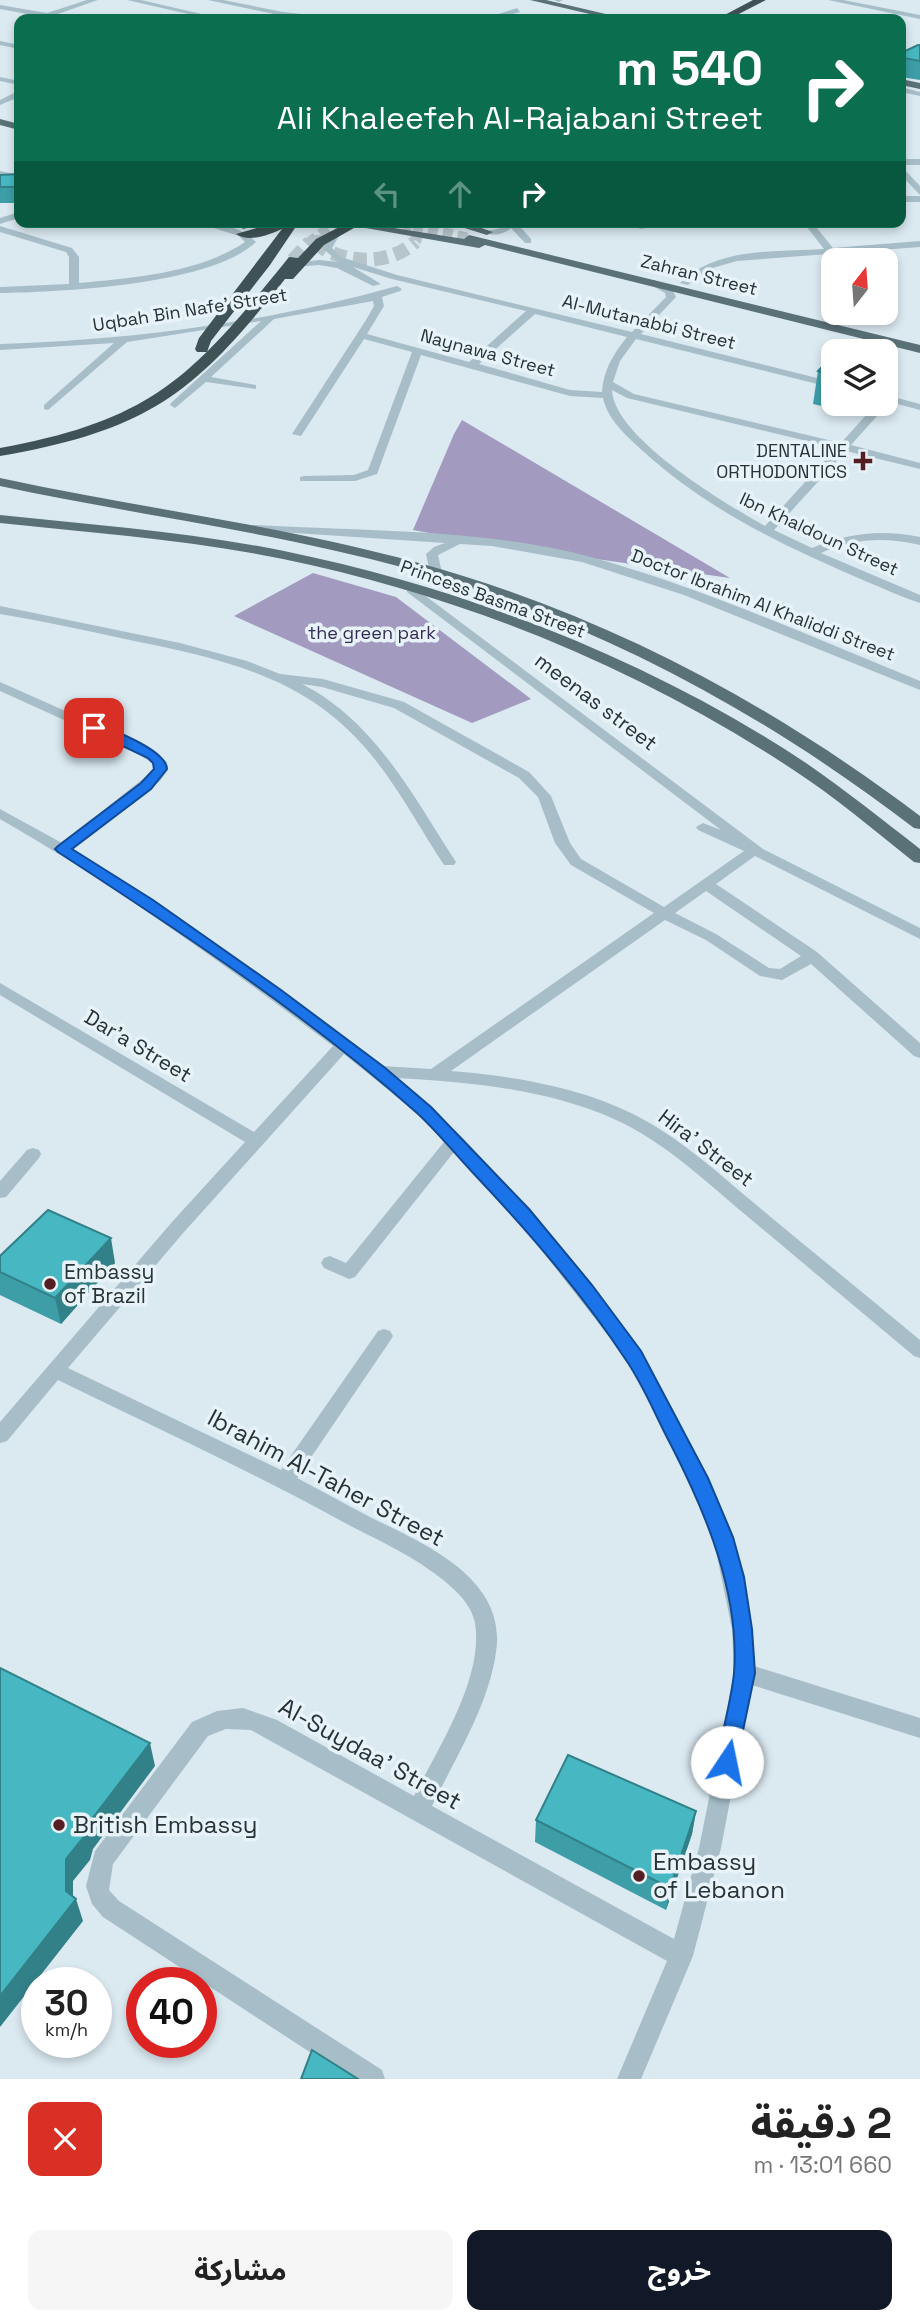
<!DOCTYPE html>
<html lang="ar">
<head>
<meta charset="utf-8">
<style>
  :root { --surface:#fff; --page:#f6f6f6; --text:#222; --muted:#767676; --accent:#111827 }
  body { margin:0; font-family:"Space Grotesk","Noto Sans Arabic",sans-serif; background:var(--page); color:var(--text); direction:rtl; height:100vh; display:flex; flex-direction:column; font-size:26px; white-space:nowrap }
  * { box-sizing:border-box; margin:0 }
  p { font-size:23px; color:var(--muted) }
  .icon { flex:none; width:38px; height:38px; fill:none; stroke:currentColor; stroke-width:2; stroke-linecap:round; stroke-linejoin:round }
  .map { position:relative; height:2079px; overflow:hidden; direction:ltr }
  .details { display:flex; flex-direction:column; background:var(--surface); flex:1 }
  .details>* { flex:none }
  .banner { position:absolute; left:14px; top:14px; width:892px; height:214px; border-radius:14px; box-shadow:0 4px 10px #0003; direction:rtl; background:#0b6e4f; color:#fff; overflow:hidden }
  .needle { width:46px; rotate:17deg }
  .fabs { position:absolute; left:821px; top:248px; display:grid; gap:14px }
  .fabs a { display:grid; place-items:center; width:77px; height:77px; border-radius:14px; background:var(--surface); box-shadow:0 4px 10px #0003; font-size:35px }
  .speed { position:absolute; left:21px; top:1967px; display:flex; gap:14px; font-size:35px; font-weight:700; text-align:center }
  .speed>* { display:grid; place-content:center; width:91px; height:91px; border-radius:50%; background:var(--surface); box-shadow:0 4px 10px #0003; line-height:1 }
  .speed small { font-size:18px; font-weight:400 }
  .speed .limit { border:10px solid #d22; background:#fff; color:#111 }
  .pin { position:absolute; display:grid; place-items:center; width:60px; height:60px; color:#fff; margin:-30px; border-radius:14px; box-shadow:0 4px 10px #0006 }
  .me { position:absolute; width:77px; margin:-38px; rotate:11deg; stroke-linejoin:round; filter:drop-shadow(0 0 5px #0008) }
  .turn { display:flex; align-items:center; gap:24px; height:147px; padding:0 28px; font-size:32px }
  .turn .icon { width:91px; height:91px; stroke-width:2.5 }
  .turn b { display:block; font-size:49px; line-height:60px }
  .lanes { display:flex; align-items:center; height:66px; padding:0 28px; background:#0003; justify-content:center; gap:35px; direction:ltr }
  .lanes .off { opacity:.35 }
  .round { display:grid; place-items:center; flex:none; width:74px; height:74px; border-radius:14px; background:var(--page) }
  .head { display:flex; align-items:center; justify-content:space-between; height:119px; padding:0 28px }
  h1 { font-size:42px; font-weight:700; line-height:52px }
  .primary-button { display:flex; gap:14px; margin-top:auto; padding:14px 28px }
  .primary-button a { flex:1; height:80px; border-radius:14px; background:var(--accent); color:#fff; font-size:28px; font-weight:700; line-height:80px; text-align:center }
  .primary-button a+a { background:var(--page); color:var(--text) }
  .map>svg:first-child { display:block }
  .green { fill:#a29bbf }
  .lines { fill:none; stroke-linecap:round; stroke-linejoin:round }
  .major-tunnel { stroke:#b7c5cb; stroke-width:10; stroke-dasharray:10 5; stroke-linecap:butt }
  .highway-tunnel-far1 { stroke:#b7c5cb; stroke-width:10; stroke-dasharray:10 5; stroke-linecap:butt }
  .highway-tunnel { stroke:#b7c5cb; stroke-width:14; stroke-dasharray:14 7; stroke-linecap:butt }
  .minor { fill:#a7bec8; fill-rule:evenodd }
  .major { fill:#597177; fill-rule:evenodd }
  .highway { fill:#3f5256; fill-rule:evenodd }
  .wall { fill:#3d9ea7 }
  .shaded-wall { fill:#328188 }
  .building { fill:#47b8c2; stroke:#328188; stroke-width:2 }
  .route { fill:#1a73e8; stroke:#114b97; stroke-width:2 }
  .poi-dot { fill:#551e23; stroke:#e7f2f9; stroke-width:2.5 }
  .labels { text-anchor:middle; stroke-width:7; stroke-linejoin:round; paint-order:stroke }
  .far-street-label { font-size:18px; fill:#273335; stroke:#e7f2f9 }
  .far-poi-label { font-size:18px; fill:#273335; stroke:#e7f2f9; text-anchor:end }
  .far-park-label { font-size:18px; fill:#342c53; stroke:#e7f2f9 }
  .street-label { font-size:21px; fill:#273335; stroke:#e7f2f9 }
  .poi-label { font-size:21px; fill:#273335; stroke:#e7f2f9; text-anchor:start }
  .near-street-label { font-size:24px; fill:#273335; stroke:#e7f2f9 }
  .near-poi-label { font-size:24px; fill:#273335; stroke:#e7f2f9; text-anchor:start }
</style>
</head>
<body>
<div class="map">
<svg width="920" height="2079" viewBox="0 0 920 2079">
  <rect width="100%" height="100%" fill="#dbe9f1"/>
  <path class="green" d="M462,420L730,578L484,543L413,530L454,434Z
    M313,573L396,597L531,699L472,723L234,616Z"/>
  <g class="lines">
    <path class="major-tunnel" d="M399,222L469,238"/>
    <path class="highway-tunnel-far1" d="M403,223L414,229L417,240L414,243
      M316,235L317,243
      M308,243L336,222"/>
    <path class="highway-tunnel" d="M315,242C340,265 390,266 415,242
      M293,260L310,242"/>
    <path class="minor" d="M87,0H98L55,15L70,19H55L0,9V5L47,13Z
      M127,0H141L223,19H210Z
      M208,0H223L283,12L346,19L283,16Z
      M554,0H563L559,2Z
      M828,0H843L920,15V19Z
      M517,8L520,12L494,19H483Z
      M421,15L424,19H408L409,17Z
      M0,41L19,45V49L0,45Z
      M0,77L19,81V85L0,81Z
      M901,87L920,92V96L901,92Z
      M16,92H19V97L0,105V100Z
      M901,159H920V165H901Z
      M901,166L920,186V195L901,175Z
      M0,171L19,175V181L0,177Z
      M901,196H920V202H901Z
      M19,212V218L0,224V218Z
      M195,222C216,222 241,226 256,242C211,285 62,292 0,293V287L69,284V257L66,252L0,232V226L72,248L79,257V283C133,278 199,273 245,242L239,236Z
      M507,222H516L531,239V243H525L511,228C505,234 492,237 485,232L501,228Z
      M616,222H677L641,229Z
      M803,222H812L833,248L920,241V247L737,261L709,269L688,285L680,283C716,247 776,252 824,249Z
      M335,231L340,234L332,248L341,257L397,275L632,332L666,297L665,293L646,282L654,280L672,289L676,297L641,334L833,382V388L636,339L620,361L613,382L634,394L841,443L876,404H886V402V406L851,445L920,463V469L846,451L774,530L812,548C848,533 881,529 920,537V545C884,537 855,538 821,553L920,595V603C901,597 883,588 865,581C786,547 709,511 644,452C628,437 608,421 603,398L570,396L421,355L377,474L355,481H300V477L304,476L354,475L368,470L412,352L364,339L301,436L292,434L366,320L374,306L373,301L274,319L211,377L256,385V389L206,382L175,408L170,405L171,403L261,321L127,342L48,410L44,409V405L114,343L0,350V344C133,340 269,322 397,286L402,289L400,291L382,297L384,306L367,334L469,362L526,311L392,279L353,267L381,284L373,286L337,268L319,265L294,267V263L319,260L339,262L322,248L332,232ZM535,314L627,337C614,353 603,370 602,392L570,390L479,364ZM612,390L627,398L836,448L765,526C726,504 614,438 612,390Z
      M886,395L920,404V410L886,401Z
      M255,525C362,531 485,529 587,556C702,587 811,637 920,681V690L684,595L582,562L492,546L460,544L438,555L442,573L436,577L430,573L426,554L434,547L445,543L251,530V526Z
      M411,585L763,849L920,928V939L755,856L716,884L817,952L920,1043V1058L914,1056L811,964L782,980L760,976L706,940L665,920L451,1071C512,1076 576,1086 631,1113C680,1137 719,1174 760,1208C813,1252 867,1296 920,1340V1358L914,1356C858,1309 803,1263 747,1216C705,1181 665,1142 614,1119C546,1089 470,1082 396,1078L461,1136L529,1209L641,1352L678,1419L733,1537L752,1629L754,1666L920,1718V1738L752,1685L721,1848L693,1956L641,2079H617L667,1961L251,1730L226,1729L208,1736L113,1864L109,1890L119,1901L382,2070L385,2079H351L103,1917L92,1904L86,1886L95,1851L192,1722L217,1711L243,1708L277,1720L414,1796C438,1748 484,1678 475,1623C471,1601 448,1583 431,1571C401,1549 366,1535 334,1517C244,1468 150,1425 58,1380L7,1441L0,1443V1422L172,1222L245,1142L0,995V983L254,1132L333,1046C225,965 117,886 0,819V809L62,843L154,770L153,764L139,754L0,691V682L149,748L167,762L168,770L160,781L72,849L209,939L382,1066L431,1069L654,913L571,865L555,843L538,797L519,778L394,708L322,687L302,684C375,721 413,796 456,862L454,865H444C413,818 387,765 345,727C286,671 203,655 125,639C84,630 42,621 0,614V606L180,643L247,661L280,674L323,679L404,702L529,772L551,796L570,843L581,859L664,907L744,851L698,830L696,827L703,823L721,830L407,592V586ZM706,891L801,956L780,969L769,968L716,934L675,913ZM344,1054L419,1115L444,1142L346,1263L330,1256L324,1258L321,1263L324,1268L349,1279L355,1277L454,1152L517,1219L629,1362L661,1422L713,1537L732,1629L734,1673L699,1848L674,1939L432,1806C456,1757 493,1698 497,1643C501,1574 418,1541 368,1516C344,1503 321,1491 297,1478L390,1341L393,1336L390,1331L384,1329L378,1331L281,1470L68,1368L184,1232Z
      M33,1148L39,1150L41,1154L39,1158L6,1197L0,1198V1181L27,1150Z"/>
    <path class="major" d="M530,0H546L627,19H611Z
      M901,79L920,83V89L901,85Z
      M0,119L19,124V130L0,125Z
      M356,222L464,239L469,235L920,345V353L485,245L479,248L360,227L356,226Z
      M445,222H464L493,232L487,235Z
      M0,478C139,508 281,525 419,563C602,613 769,702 920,816V829L914,828C761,711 595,621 409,569C275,532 136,515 0,486Z
      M0,515C95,525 190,532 284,551C468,589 649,659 806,763C845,790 883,820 920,849V863L914,862C874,830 835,797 792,769C639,668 463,596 283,559C190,540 94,533 0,523Z"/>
    <path class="highway" d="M753,0H766L729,19H717Z
      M277,222H299L270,265L211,341L207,352H197L195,349L199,338L282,229C269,235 248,243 236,234Z
      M349,222L361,224L324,245L293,279H285C194,395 147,430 0,456V448C154,420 194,375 289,257L298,258L316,239Z"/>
  </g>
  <path class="wall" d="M920,45V80L901,77V53Z
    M19,174V203H0V175Z
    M235,222H266L243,229Z
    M833,360V404H847L841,410L813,404L818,371Z
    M0,1256L115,1263L61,1324L0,1295Z
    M696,1811L692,1834L666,1910L535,1842L536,1820Z"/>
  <path class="shaded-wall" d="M904,58L901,77V60Z
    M243,222H266V223L243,229Z
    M111,1238L115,1263L61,1324L55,1298Z
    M150,1743L155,1766L93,1849L90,1860L73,1881V1902L76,1899L83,1921L0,2027V1996L66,1859L86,1827Z
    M696,1811L692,1834L666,1910L670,1888Z"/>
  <path class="building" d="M918,45H920V61L904,58L901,60V53Z
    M19,174V187H0V175Z
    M830,359L833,360V375L818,371Z
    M48,1210L111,1238L55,1298L0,1272V1256Z
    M0,1668L150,1743L86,1827L83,1838L66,1859V1891L76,1899L0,1996Z
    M568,1755L696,1811L670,1888L536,1820Z
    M312,2050L358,2079H301Z"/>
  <path class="route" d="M94,724C112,729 166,750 167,769L151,789L72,849L153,900L281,990L384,1067L431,1107L529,1209L592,1285L641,1351L708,1478L733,1537L744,1577L752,1629L755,1673L735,1769L727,1772L719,1769L716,1762C722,1733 731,1703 734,1673C740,1594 706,1513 671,1445C656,1417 644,1386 626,1360C582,1293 529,1232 474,1174C455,1154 437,1131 417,1113C307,1015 181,932 58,852L55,849L58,846L141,783L154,769L153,763L148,758L89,730L87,728Z"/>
  <g class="poi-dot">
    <path d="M859.5 450.5h7v7h7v7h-7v7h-7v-7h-7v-7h7z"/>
    <circle cx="50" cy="1284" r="7"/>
    <circle cx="59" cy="1825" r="7"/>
    <circle cx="639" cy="1876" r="7"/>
  </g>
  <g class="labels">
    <g class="far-street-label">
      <text transform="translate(699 275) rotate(14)" y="6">Zahran Street</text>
      <text transform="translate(190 310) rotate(-9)" y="6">Uqbah Bin Nafe' Street</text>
      <text transform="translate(649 322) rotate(14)" y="6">Al-Mutanabbi Street</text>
      <text transform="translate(488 353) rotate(15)" y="6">Naynawa Street</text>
      <text transform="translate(819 534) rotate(25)" y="6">Ibn Khaldoun Street</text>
      <text transform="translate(493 599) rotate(20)" y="6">Princess Basma Street</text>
      <text transform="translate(763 605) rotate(21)" y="6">Doctor Ibrahim Al Khaliddi Street</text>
    </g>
    <g class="far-poi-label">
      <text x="847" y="457">DENTALINE<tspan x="847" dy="21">ORTHODONTICS</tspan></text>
    </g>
    <g class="far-park-label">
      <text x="372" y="639">the green park</text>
    </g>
    <g class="street-label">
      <text transform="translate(596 702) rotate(37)" y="7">meenas street</text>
      <text transform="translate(138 1046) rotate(31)" y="7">Dar'a Street</text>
      <text transform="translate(706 1148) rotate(37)" y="7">Hira' Street</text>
    </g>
    <g class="poi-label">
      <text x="64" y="1279">Embassy<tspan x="64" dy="24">of Brazil</tspan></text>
    </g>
    <g class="near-street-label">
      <text transform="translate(326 1478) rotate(28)" y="8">Ibrahim Al-Taher Street</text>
      <text transform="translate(370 1754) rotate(29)" y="8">Al-Suydaa’ Street</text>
    </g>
    <g class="near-poi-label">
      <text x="73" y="1833">British Embassy</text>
      <text x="653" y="1870">Embassy<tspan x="653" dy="28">of Lebanon</tspan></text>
    </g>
  </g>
</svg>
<div class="fabs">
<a><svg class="needle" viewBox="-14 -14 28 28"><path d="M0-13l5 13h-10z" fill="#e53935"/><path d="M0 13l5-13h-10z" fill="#767676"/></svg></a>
<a><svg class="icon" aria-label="layers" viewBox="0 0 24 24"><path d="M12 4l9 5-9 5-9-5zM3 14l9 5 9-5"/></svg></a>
</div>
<div class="speed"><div>30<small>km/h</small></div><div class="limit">40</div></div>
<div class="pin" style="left:94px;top:728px;background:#d93025"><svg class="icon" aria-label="arrive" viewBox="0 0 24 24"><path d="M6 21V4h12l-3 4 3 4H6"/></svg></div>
<svg class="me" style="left:727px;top:1762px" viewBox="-20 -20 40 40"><circle r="19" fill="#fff"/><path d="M0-13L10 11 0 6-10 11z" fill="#1a73e8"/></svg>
<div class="banner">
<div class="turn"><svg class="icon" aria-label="right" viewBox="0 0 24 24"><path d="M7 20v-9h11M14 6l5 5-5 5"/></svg><div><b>540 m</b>Ali Khaleefeh Al-Rajabani Street</div></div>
<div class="lanes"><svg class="icon off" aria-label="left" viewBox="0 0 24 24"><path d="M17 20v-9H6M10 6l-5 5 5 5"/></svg><svg class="icon off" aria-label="ahead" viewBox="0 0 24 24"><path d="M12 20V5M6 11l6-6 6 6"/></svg><svg class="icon" aria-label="right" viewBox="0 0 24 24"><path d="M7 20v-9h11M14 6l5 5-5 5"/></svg></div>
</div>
</div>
<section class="details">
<div class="head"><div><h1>2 دقيقة</h1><p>660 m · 13:01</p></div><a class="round" style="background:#d93025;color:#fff"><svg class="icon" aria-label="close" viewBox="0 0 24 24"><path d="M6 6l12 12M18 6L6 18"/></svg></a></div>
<div class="primary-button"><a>خروج</a><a>مشاركة</a></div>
</section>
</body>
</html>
